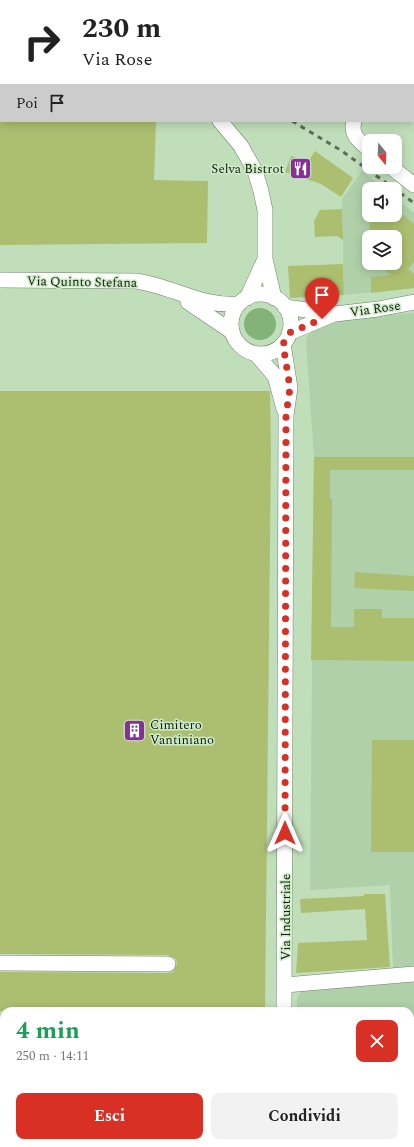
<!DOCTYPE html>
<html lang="it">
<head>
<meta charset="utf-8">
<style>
  :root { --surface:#fff; --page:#f2f2f2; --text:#222; --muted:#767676; --accent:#d93025 }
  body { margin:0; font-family:Spectral,serif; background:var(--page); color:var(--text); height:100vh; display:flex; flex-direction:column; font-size:15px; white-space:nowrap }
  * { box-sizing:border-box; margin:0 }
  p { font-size:13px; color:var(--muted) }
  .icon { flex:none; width:22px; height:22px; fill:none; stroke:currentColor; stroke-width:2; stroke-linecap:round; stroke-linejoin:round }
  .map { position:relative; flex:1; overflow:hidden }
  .panel { position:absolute; left:0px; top:1007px; width:414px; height:140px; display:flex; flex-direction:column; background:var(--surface); border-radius:12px 12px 0 0; box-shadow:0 2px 10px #0003 }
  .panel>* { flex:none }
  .top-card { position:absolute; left:0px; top:0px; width:414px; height:122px; box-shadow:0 2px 10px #0003; background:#fff; color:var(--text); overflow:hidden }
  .needle { width:26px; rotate:162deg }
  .tools { position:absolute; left:362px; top:134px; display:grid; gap:8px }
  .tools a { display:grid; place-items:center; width:40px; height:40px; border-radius:8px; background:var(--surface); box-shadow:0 2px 10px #0003; font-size:20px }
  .pin { position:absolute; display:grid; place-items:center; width:34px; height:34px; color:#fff; margin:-41px -17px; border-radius:50% 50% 50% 0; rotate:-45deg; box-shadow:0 0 4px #0007 }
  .pin .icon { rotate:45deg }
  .me { position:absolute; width:44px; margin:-22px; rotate:0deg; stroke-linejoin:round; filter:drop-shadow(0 0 3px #0008) }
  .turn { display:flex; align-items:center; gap:14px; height:84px; padding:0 16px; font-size:18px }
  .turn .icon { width:52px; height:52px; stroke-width:2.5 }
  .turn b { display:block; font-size:28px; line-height:34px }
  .then { display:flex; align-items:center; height:38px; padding:0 16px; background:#0003; gap:8px; font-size:15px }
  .round { display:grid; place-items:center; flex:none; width:42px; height:42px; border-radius:8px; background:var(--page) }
  .head { display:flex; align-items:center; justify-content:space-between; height:68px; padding:0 16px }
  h1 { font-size:24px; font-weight:700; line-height:30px; color:#1e9e55 }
  .primary-button { display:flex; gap:8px; margin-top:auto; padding:8px 16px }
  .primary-button a { flex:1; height:46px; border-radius:8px; background:var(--accent); color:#fff; font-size:16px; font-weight:700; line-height:46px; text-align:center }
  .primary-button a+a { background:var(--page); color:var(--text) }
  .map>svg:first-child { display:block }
  .built { fill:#afd0a9; fill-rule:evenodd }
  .green { fill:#84b379 }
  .building { fill:#acbf71 }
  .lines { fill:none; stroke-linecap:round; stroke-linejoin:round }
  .minor-casing { stroke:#698363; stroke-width:16 }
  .minor { stroke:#fff; stroke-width:15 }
  .rail { stroke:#5c6e57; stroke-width:3; stroke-dasharray:5 5; stroke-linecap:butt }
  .route { stroke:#d93025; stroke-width:7; stroke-dasharray:0 12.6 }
  .labels { text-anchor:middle; stroke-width:3; stroke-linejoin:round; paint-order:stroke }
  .poi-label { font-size:13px; fill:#121c0f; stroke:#ceebc7; text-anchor:end }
  .street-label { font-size:13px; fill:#121c0f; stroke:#ceebc7 }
</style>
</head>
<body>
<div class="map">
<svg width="414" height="1147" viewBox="0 0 414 1147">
  <rect width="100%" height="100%" fill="#c1deba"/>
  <path class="built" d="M362,171L384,189H369V215H395V198L414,213V288L344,295L342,199ZM369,237H395V263H369Z
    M414,313V969L393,972L390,885L310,890L314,457L306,341L308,335L313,331L330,324L349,318Z
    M414,982V1095L410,1099V1011H297V997L303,990Z"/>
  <path class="green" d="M244 324a16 16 0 1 1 32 0a16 16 0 1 1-32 0Z
    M414,1116V1147H389L392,1143H410V1120Z"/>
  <path class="building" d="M0,121H156L154,180L208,181L207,243L0,245Z
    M315,151L353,178L341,197L321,184L285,172L291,156L308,162Z
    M342,209L343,240L337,236L315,237L314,221L320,210Z
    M395,209L414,224V262L408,269L414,274V288L371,293V277L391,275L374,263H395V237H370L369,215H395Z
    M343,264L344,295L290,298L288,266Z
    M0,391H270L271,451L265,1011H0V972L168,973L173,972L177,964L176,959L168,955L0,954Z
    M314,457H414V470H330V499H332L331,627H354V609H382V618H414V661L311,660Z
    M355,572L414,576V591L354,588Z
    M372,740H414V852H371Z
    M364,894H385L390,967L296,973L298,943L367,940L365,909L301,913L300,899L364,896Z"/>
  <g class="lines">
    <defs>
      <path id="minor" d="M56,0L59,1
        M389,1V0
        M0,22H1
        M220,121L241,146L255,171L261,191L265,210V259L274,298
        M354,121C350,135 359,141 369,149
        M391,167L414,185
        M0,280L136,281C172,286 201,307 238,304
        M231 324a30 30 0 1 1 60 0a30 30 0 1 1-60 0Z
        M247,298L265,259
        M188,302L231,331
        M285,307L335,314L378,309L414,302
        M289,333L334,314
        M283,344L290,388L286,415L284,1011
        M256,354L275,376L284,409
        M0,963L168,964
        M285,985L414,974
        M283,1147V1143"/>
    </defs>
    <use href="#minor" class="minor-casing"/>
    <use href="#minor" class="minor"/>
    <path class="rail" d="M0,3H1
      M292,121L342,151L414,203"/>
  </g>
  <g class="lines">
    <path class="route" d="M285,833L286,415L290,388L283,344L289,333L322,319"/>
  </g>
  <defs>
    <symbol id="restaurant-square" viewBox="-11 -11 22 22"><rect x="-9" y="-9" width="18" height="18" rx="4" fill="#872e9a" stroke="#ceebc7"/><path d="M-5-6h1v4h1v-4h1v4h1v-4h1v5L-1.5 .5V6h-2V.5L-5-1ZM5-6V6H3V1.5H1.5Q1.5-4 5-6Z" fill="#fff"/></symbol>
    <symbol id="building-square" viewBox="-11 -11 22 22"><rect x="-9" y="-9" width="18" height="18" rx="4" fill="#872e9a" stroke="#ceebc7"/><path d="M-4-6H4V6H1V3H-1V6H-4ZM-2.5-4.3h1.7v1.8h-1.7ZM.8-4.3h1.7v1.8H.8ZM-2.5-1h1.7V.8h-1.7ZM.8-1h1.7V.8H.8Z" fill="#fff"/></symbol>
  </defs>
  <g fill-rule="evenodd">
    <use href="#restaurant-square" x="288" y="156" width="25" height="25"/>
    <use href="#building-square" x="122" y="718" width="25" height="25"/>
  </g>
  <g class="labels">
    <g class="poi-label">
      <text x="284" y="173">Selva Bistrot</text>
      <text x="150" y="729" text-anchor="start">Cimitero<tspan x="150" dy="15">Vantiniano</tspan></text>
    </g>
    <g class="street-label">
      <text transform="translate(82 281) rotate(1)" y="5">Via Quinto Stefana</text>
      <text transform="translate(375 308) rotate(-8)" y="5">Via Rose</text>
      <text transform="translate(285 917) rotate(-90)" y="5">Via Industriale</text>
    </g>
  </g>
</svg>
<div class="tools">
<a><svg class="needle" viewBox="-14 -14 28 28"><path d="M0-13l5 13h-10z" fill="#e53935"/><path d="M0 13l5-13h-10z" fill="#767676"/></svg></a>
<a><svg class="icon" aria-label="sound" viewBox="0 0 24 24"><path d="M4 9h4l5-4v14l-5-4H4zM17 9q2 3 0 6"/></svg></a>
<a><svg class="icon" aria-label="layers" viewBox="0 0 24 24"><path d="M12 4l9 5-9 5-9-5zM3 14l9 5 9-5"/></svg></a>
</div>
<div class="pin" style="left:322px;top:319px;background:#d93025"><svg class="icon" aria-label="arrive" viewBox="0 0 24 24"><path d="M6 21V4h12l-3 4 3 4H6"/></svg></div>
<svg class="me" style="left:285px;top:833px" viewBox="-20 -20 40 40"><path d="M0-17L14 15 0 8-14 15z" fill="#d93025" stroke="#fff" stroke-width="4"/></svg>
<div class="top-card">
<div class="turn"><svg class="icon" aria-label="right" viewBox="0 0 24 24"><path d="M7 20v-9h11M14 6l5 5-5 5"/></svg><div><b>230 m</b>Via Rose</div></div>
<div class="then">Poi<svg class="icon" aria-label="arrive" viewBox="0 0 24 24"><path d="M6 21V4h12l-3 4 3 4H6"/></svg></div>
</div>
<section class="panel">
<div class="head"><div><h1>4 min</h1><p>250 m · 14:11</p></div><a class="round" style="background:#d93025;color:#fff"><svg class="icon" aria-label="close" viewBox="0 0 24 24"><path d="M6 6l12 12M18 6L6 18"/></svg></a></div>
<div class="primary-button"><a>Esci</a><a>Condividi</a></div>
</section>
</div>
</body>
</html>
